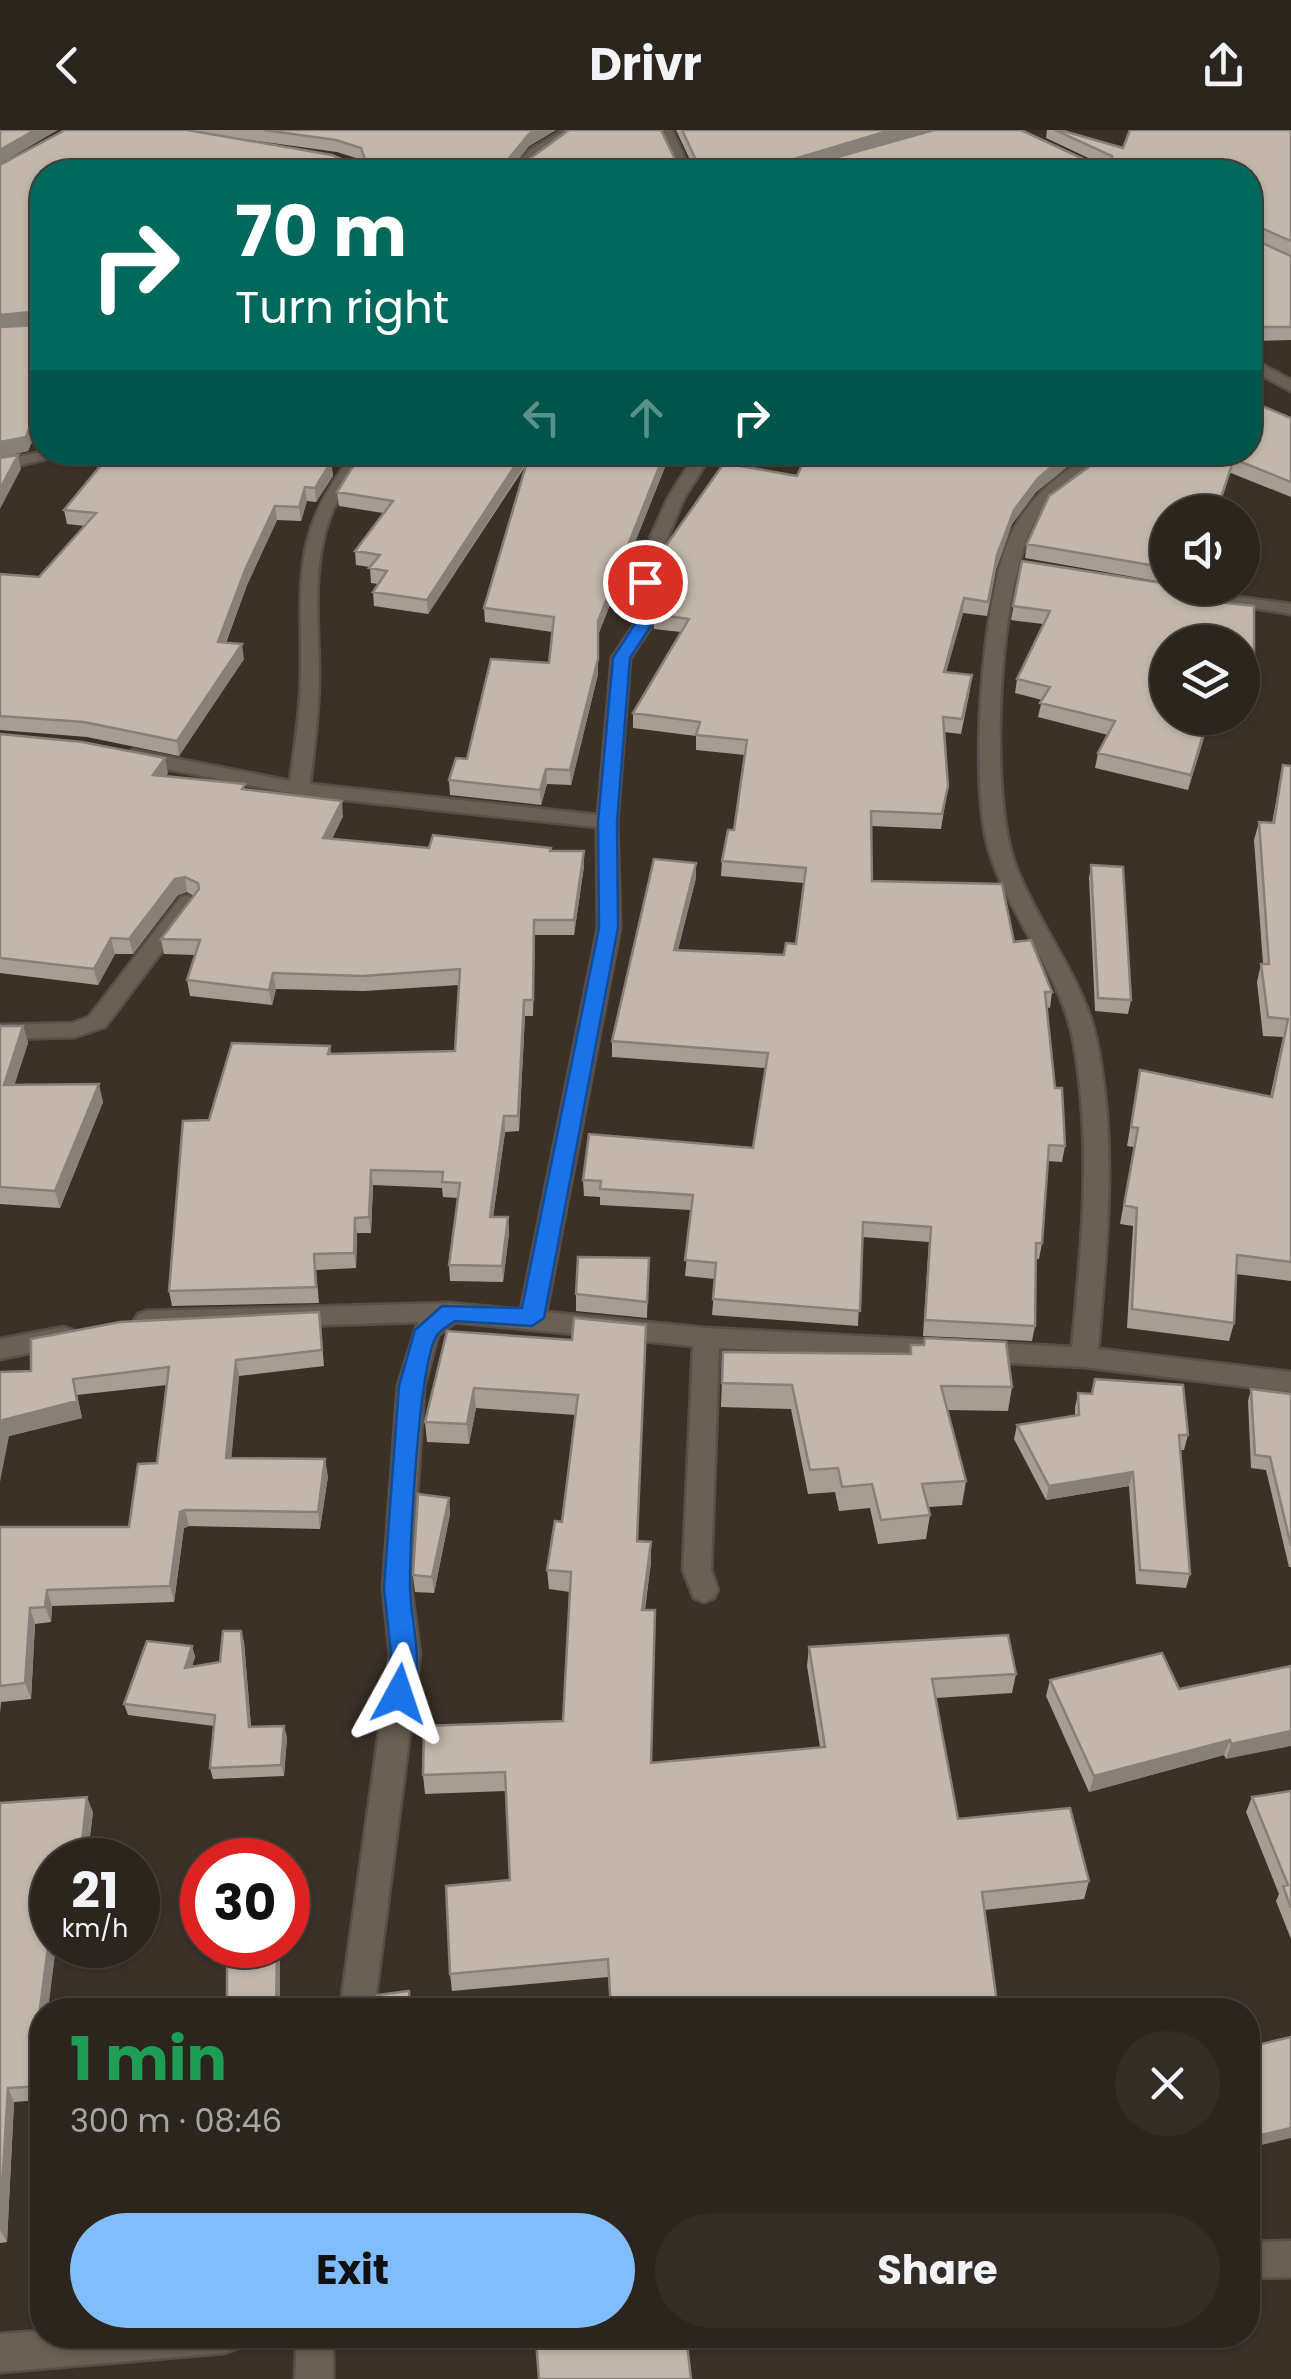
<!DOCTYPE html>
<html lang="en">
<head>
<meta charset="utf-8">
<style>
  :root { --surface:#2c251d; --page:#342d26; --text:#f1f3f6; --muted:#a6a5a4; --line:#48423b; --accent:#81bdfa }
  body { margin:0; font-family:Poppins,sans-serif; background:var(--page); color:var(--text); height:100vh; display:flex; flex-direction:column; font-size:38px; white-space:nowrap }
  * { box-sizing:border-box; margin:0 }
  p { font-size:32px; color:var(--muted) }
  .icon { flex:none; width:55px; height:55px; fill:none; stroke:currentColor; stroke-width:2; stroke-linecap:round; stroke-linejoin:round }
  .map { position:relative; flex:1; overflow:hidden }
  .side { position:absolute; left:30px; top:1868px; width:1230px; height:350px; display:flex; flex-direction:column; background:var(--surface); border-radius:40px; box-shadow:0 2px 8px #0004,0 0 0 2px var(--line) }
  .side>* { flex:none }
  .top-card { position:absolute; left:30px; top:30px; width:1232px; height:305px; border-radius:40px; box-shadow:0 2px 8px #0004,0 0 0 2px var(--line); background:#00695c; color:#fff; overflow:hidden }
  .tools { position:absolute; left:1150px; top:365px; display:grid; gap:20px }
  .tools a { display:grid; place-items:center; width:110px; height:110px; border-radius:50%; background:var(--surface); box-shadow:0 2px 8px #0004,0 0 0 2px var(--line); font-size:50px }
  .speed { position:absolute; left:30px; top:1708px; display:flex; gap:20px; font-size:50px; font-weight:700; text-align:center }
  .speed>* { display:grid; place-content:center; width:130px; height:130px; border-radius:50%; background:var(--surface); box-shadow:0 2px 8px #0004,0 0 0 2px var(--line); line-height:1 }
  .speed small { font-size:25px; font-weight:400 }
  .speed .limit { border:15px solid #d22; background:#fff; color:#111 }
  .pin { position:absolute; display:grid; place-items:center; width:85px; height:85px; color:#fff; margin:-42px; border:5px solid #fff; border-radius:50%; box-shadow:0 2px 10px #0007 }
  .me { position:absolute; width:110px; margin:-55px; rotate:5deg; stroke-linejoin:round; filter:drop-shadow(0 0 8px #0008) }
  .turn { display:flex; align-items:center; gap:35px; height:210px; padding:0 40px; font-size:45px }
  .turn .icon { width:130px; height:130px; stroke-width:2.5 }
  .turn b { display:block; font-size:70px; line-height:85px }
  .lanes { display:flex; align-items:center; height:95px; padding:0 40px; background:#0003; justify-content:center; gap:50px; direction:ltr }
  .lanes .off { opacity:.35 }
  .round { display:grid; place-items:center; flex:none; width:105px; height:105px; border-radius:52px; background:var(--page) }
  .summary { display:flex; align-items:center; justify-content:space-between; height:170px; padding:0 40px }
  h1 { font-size:60px; font-weight:700; line-height:75px; color:#1e9e55 }
  .button { display:flex; gap:20px; margin-top:auto; padding:20px 40px }
  .button a { flex:1; height:115px; border-radius:60px; background:var(--accent); color:#111; font-size:40px; font-weight:700; line-height:115px; text-align:center }
  .button a+a { background:var(--page); color:var(--text) }
  header { display:flex; justify-content:space-between; align-items:center; height:130px; padding:0 40px; background:var(--surface); font-size:45px; font-weight:700 }
  .map>svg:first-child { display:block }
  .lines { fill:none; stroke-linecap:round; stroke-linejoin:round }
  .minor-casing { stroke:#585048; stroke-width:5 }
  .minor { fill:#6a6054; fill-rule:evenodd }
  .wall { fill:#a89d93; fill-rule:evenodd }
  .shaded-wall { fill:#888078 }
  .building { fill:#c3b7ab; stroke:#888078; stroke-width:2.5 }
  .route { fill:#1a73e8; stroke:#114b97; stroke-width:2.5 }
</style>
</head>
<body>
<header><svg class="icon" aria-label="back" viewBox="0 0 24 24"><path d="M15 5l-7 7 7 7"/></svg>Drivr<svg class="icon" aria-label="share" viewBox="0 0 24 24"><path d="M12 15V3M7 8l5-5 5 5M5 13v7h14v-7"/></svg></header>
<div class="map">
<svg width="1291" height="2249" viewBox="0 0 1291 2249">
  <rect width="100%" height="100%" fill="#3b3127"/>
  <g class="lines">
    <defs>
      <path id="minor" d="M564,0H579L541,25L522,42H509L531,19Z
        M660,0H672L691,42H679Z
        M1250,228L1291,250V261L1250,239Z
        M42,322H75L0,340V330Z
        M355,322H372C356,343 339,362 330,387C311,438 319,493 319,547C319,583 314,618 310,654L598,685L612,528L642,483L636,440L668,368L697,322H713L684,368L654,440L660,483L630,528L617,692L620,798L546,1182L706,1198L1072,1217C1082,1116 1092,1014 1074,914C1063,846 1009,788 989,720C969,652 982,477 1008,411C1025,369 1075,322 1122,322C1097,347 1057,355 1038,386C997,452 988,665 1016,737C1038,794 1084,851 1096,908C1118,1010 1107,1116 1098,1219L1291,1242V1262L1084,1237L719,1218L711,1440L718,1460L714,1468L704,1472L694,1468L683,1440L693,1216L455,1192L438,1205L424,1256L411,1458L420,1524L374,1880H340L390,1524L383,1458L398,1256L418,1192L147,1201L138,1198L134,1191L138,1184L147,1181L450,1173L521,1180L598,798L597,697L299,665L133,632L123,626L133,620L290,651C295,617 300,584 301,550C303,453 288,405 355,322Z
        M1168,454V458L1291,474V484L1162,463L1159,459Z
        M188,766L199,772L105,897L75,907L0,909V895L73,893L89,887L181,767Z
        M64,1197L73,1200L77,1207L73,1214L0,1229V1209Z
        M1291,2111V2147L1248,2148V2112Z
        M42,2201V2205H243L238,2218L225,2223L0,2242V2204Z
        M297,2205H333V2249H295Z"/>
    </defs>
    <use href="#minor" class="minor-casing"/>
    <use href="#minor" class="minor"/>
  </g>
  <path class="wall" d="M65,0H556L529,16L516,32H691L676,0H929L873,17L1099,33L1046,8L1047,0H1060L1123,18L1291,0V210L1250,211V42H42V294L39,295L28,321L0,327V35ZM215,5L337,22L362,30L363,32L350,33Z
    M1291,288V367L1231,343L1168,382V453L1025,428L1027,414Z
    M295,322H351L344,330Z
    M362,322H671L598,505V544L571,655L547,654L541,675L450,665L449,650L549,533L552,502L485,492L484,478L528,332L428,484L374,476L373,462L378,454L371,453L370,437L356,435L355,421L383,383L339,376L337,362Z
    M818,322H1099L1068,336L1036,362L1012,394L996,439L987,486L963,483L946,542L970,560L961,604L944,602L948,656L941,699L871,696L872,751L1014,812L1052,862L1050,878L1046,877L1055,958L1065,1016L1062,1032L1048,1031L1042,1113L1039,1129H1036L1035,1196L1032,1211L923,1206L929,1112L862,1107L858,1196L712,1185L715,1149L685,1146L691,1080L600,1075V1067L584,1066L583,1050L753,1018L765,938L612,927V911L696,748L678,820L784,825L796,814L804,753L721,746L722,731L734,700L745,625L696,620V606L633,598V583L681,502L654,499V484L662,471L658,441V427L797,346L817,327Z
    M331,332L333,346L316,372L307,371L301,391L277,390L247,455L226,513L244,529L179,626L87,607L0,600V444L39,447L85,396L67,394L64,380Z
    M1022,431L1168,454V458L1202,459L1199,470L1254,476V555L1251,570L1242,567V512H1168V588H1210L1188,660L1095,638L1098,623L1108,605L1038,587L1042,570L1015,563L1017,549L1043,494L1011,490Z
    M0,604L168,643L166,646L246,660L343,686L332,709L429,718L584,721V736L574,805H535L533,886H525L519,1001L505,1002L493,1087H508L509,1103L503,1152L450,1151L449,1135L458,1068L443,1067L442,1058L373,1055L371,1103H357L356,1138L316,1140L319,1173L172,1176L169,1161L209,990L330,916L331,924L455,921L459,855L364,861L276,859L272,875L190,866L187,850L195,825L164,824L161,809L194,766L187,762L178,765L133,824H115L98,855L0,843Z
    M1283,635L1291,636V1151L1236,1144L1234,1193L1229,1211L1127,1198L1133,1096L1120,1094L1134,1017L1127,1016L1140,940L1270,967L1283,907L1263,906L1257,852L1261,834H1263L1254,710L1259,692L1272,693Z
    M1091,735L1131,870L1128,884L1095,881L1089,748Z
    M0,896H23L28,913L14,955L103,972L60,1078L0,1074Z
    M649,1128L647,1188L576,1181V1164Z
    M321,1199L324,1236L239,1246L231,1328L328,1346L320,1399L189,1396L184,1398L174,1472L52,1476L51,1492L35,1494L31,1569L1,1572L0,1584V1397H129L157,1333L167,1255L77,1265L82,1288L9,1306L0,1242L31,1241Z
    M447,1201L646,1215L637,1412L651,1432L645,1480L652,1633L820,1617L807,1536L809,1517L1016,1544L1012,1563L936,1568L958,1689L1089,1751L1084,1769L984,1780L608,1847L452,1861L450,1844L510,1750L506,1661L425,1664L423,1645L563,1591L570,1462L549,1459L547,1440L562,1392L576,1285L476,1278L469,1314L427,1312L425,1292Z
    M723,1222L1012,1257L1008,1281L947,1280L966,1351L962,1375L928,1377L930,1385L926,1409L878,1414L870,1378L839,1381L835,1362L808,1364L791,1279L721,1277Z
    M1251,1259L1291,1264V1437H1289L1266,1340L1251,1338L1248,1271Z
    M1078,1263L1188,1305L1184,1320H1180L1190,1444L1186,1458L1136,1454L1129,1356L1046,1370L1014,1309L1017,1295L1075,1285V1278Z
    M449,1368L450,1384L434,1463L415,1462L413,1445Z
    M241,1501L244,1512L251,1597L287,1607L284,1646L213,1649L210,1638L214,1596L128,1585L124,1574L192,1516L195,1527L192,1536L220,1532Z
    M1291,1536L1226,1629L1224,1625L1089,1662L1046,1566L1050,1550L1179,1559Z
    M1291,1661V1809L1276,1771L1279,1764L1246,1682L1252,1667Z
    M0,1673L93,1682L87,1730H52V1815H56L48,1878L42,1880V1970L14,1972L7,2112L0,2113Z"/>
  <path class="shaded-wall" d="M35,0H58L0,34V20Z
    M535,0H556L529,16L508,42L506,32L529,4Z
    M891,0H929L790,42L791,30Z
    M39,181L42,194L0,199V185Z
    M36,281L39,295L28,321L0,327V312Z
    M524,322H533L428,484L427,470Z
    M665,322H671L598,505V491Z
    M1069,322H1099L1068,336L1036,362L1012,394L996,439L987,486L997,425L1014,380L1038,348Z
    M18,325L21,339L0,379V359Z
    M1234,329L1218,382H1216Z
    M331,332L333,346L316,372L315,358Z
    M305,357L307,371L301,391L299,377Z
    M275,376L277,390L247,455L220,527L218,512L245,440Z
    M964,468L963,483L942,557L944,542Z
    M242,514L244,529L179,626L177,611Z
    M598,529V544L571,655L570,640Z
    M1208,588H1210L1188,660L1191,645Z
    M165,628L168,643L156,660L153,645Z
    M546,639L547,654L541,675L540,660Z
    M342,671L343,686L325,724L323,708Z
    M584,721V736L574,805V790Z
    M696,733V748L674,835V820Z
    M185,747L187,762L178,765L133,824L129,809L175,749Z
    M111,808L115,824L98,855L94,839Z
    M273,843L276,859L272,875L269,860Z
    M524,870L525,886L519,1001L518,986Z
    M23,896L28,913L9,972L4,955Z
    M99,954L103,972L60,1078L55,1061Z
    M504,986L505,1002L491,1102L490,1087Z
    M371,1040L373,1055L371,1103L369,1087Z
    M508,1087L509,1103L503,1152L502,1136Z
    M355,1088L357,1103L356,1138L354,1123Z
    M236,1230L239,1246L230,1344L226,1328Z
    M73,1249L82,1288L9,1306L0,1352V1307L3,1290Z
    M474,1258L476,1278L469,1314L467,1294Z
    M325,1329L328,1346L320,1399L318,1382Z
    M1133,1342L1129,1356L1046,1370L1049,1356Z
    M449,1368L450,1384L434,1463L432,1447Z
    M185,1380L189,1396L184,1398L174,1472L170,1456L180,1382Z
    M651,1412V1432L642,1499V1480Z
    M47,1460L52,1476L51,1492L45,1477Z
    M30,1478L35,1494L31,1569L25,1553Z
    M241,1501L244,1512L252,1608L249,1597Z
    M192,1516L195,1527L188,1549L185,1538Z
    M284,1596L287,1607L284,1646L281,1635Z
    M1291,1601V1616L1226,1629L1231,1614Z
    M1230,1610L1224,1625L1089,1662L1094,1646Z
    M87,1667L93,1682L87,1730H80Z
    M51,1786L52,1815H56L48,1880L40,1878Z
    M277,1817L280,1832V1880H276Z
    M8,1958L14,1972L7,2112L0,2100V2090Z
    M1291,1998V2008L1248,2018V2008Z"/>
  <path class="building" d="M0,0H35L0,20Z
    M65,0H187L332,25L350,33L366,32L361,18L336,10L264,0H535L529,4L506,32L524,33L569,0H661L676,31L694,33L695,28L682,0H891L791,30L816,33L934,0H1021L1092,33H1111L1112,26L1055,0H1060L1123,18L1130,0H1291V111L1250,93V42H42V281H36L26,307L0,312V197L42,195L39,181L0,185V35Z
    M1250,98L1251,108L1291,126V197H1250Z
    M1257,274L1291,288V352L1234,329L1216,382H1168V438L1027,414L1049,366L1109,322H1250V279Z
    M112,322H279L331,332L315,358L305,357L299,377L275,376L245,440L218,512L242,514L177,611L84,592L0,586V444L39,447L96,383L64,380Z
    M362,322H524L427,470L373,462L387,441L369,438L380,425L355,421L393,371L337,362Z
    M530,322H665L598,491V529L570,640L546,639L540,660L449,650L456,628L467,629L491,529L549,533L554,487L484,478Z
    M818,322H1069L1038,348L1014,380L997,425L988,472L964,468L944,542L972,545L962,589L943,587L948,656L942,684L871,681L872,751L1002,754L1014,812L1031,810L1052,862H1045L1055,958H1062L1065,1016L1049,1015L1042,1113H1036L1035,1196L925,1190L931,1097L863,1092L860,1181L713,1169L716,1133L685,1130L693,1065L600,1059L601,1051L583,1050L589,1004L753,1018L768,923L612,911L654,729L696,733L674,820L784,825L786,813L796,814L806,738L722,731L728,700H734L747,610L696,605L700,592L633,583L689,489L654,484L664,468L658,427L724,333L797,346L806,326L817,327Z
    M18,325L0,359V328Z
    M1022,431L1168,454V458L1202,459L1198,470L1254,476V555L1242,552V512H1168V588H1208L1191,645L1098,623L1115,591L1040,573L1050,557L1017,549L1050,481L1013,476Z
    M0,604L82,612L165,628L153,645L245,654L242,659L342,671L323,708L429,718L433,705L551,718L550,721H584L574,790H534L533,870H524L518,986H504L490,1087H508L502,1136L449,1135L460,1053L442,1052L443,1042L371,1040L369,1087L355,1088L354,1123L314,1124L316,1157L169,1161L183,991L209,990L232,913L330,916L328,924L455,921L460,839L363,846L273,843L269,860L187,850L200,810L161,809L199,759L198,753L185,747L175,749L129,809L111,808L94,839L0,828Z
    M1283,635L1291,636V1132L1237,1125L1234,1193L1132,1179L1137,1078L1124,1075L1138,998L1131,997L1140,940L1272,967L1288,889L1268,887L1261,834H1269L1259,692L1274,693Z
    M1091,735L1123,737L1131,870L1098,868Z
    M0,896H23L4,955L99,954L55,1061L0,1057Z
    M578,1127L649,1128L647,1172L576,1164Z
    M319,1182L322,1220L236,1230L226,1328L325,1329L318,1382L185,1380L180,1382L170,1456L47,1460L45,1477L30,1478L25,1553L0,1556V1397H129L138,1334L157,1333L169,1237L73,1249L77,1271L3,1290L0,1307V1242L31,1241V1209L120,1192Z
    M574,1188L646,1195L637,1411L651,1412L642,1480H655L651,1633L825,1617L809,1517L1008,1505L1016,1544L932,1549L958,1689L1070,1678L1089,1751L982,1762L998,1880H611L608,1829L450,1844L446,1756L510,1750L505,1642L423,1645L424,1596L563,1591L571,1442L547,1440L555,1391L562,1392L578,1265L474,1258L467,1294L425,1292L447,1201L572,1210Z
    M925,1208L1006,1212L1012,1257L941,1256L966,1351L922,1354L930,1385L881,1390L872,1354L842,1357L838,1338L810,1340L792,1255L722,1253L723,1222L911,1224V1215H924Z
    M1095,1249L1183,1255L1188,1305H1179L1190,1444L1140,1440L1133,1342L1049,1356L1017,1295L1079,1285L1078,1263L1092,1264Z
    M1251,1259L1291,1264V1416L1270,1327L1255,1325Z
    M418,1364L449,1368L432,1447L413,1445Z
    M223,1501H241L249,1597L284,1596L281,1635L210,1638L215,1585L124,1574L147,1511L192,1516L185,1538L220,1532Z
    M1162,1523L1179,1559L1291,1536V1601L1231,1614L1230,1610L1094,1646L1050,1550Z
    M1291,1661V1778L1283,1756L1288,1755L1252,1667Z
    M87,1667L80,1730H52V1786L40,1878L144,1876L143,1880H42V1956L8,1958L0,2090V1673Z
    M277,1817L276,1880H190L227,1877V1823Z
    M409,1861L410,1880H377V1865Z
    M1291,1907V1998L1248,2008V1917Z
    M588,2205H686L691,2249H539L536,2211Z"/>
  <path class="route" d="M645,448L653,452L659,483L630,528L617,692L618,798L544,1188L532,1196L455,1191C450,1195 440,1200 437,1205C418,1236 410,1415 410,1458C411,1496 426,1536 409,1572H390L386,1564L391,1524L384,1458L399,1256L415,1200L442,1176L522,1178L599,798L598,692L613,528L642,483L637,452Z"/>
</svg>
<div class="tools">
<a><svg class="icon" aria-label="sound" viewBox="0 0 24 24"><path d="M4 9h4l5-4v14l-5-4H4zM17 9q2 3 0 6"/></svg></a>
<a><svg class="icon" aria-label="layers" viewBox="0 0 24 24"><path d="M12 4l9 5-9 5-9-5zM3 14l9 5 9-5"/></svg></a>
</div>
<div class="speed"><div>21<small>km/h</small></div><div class="limit">30</div></div>
<div class="pin" style="left:645px;top:452px;background:#d93025"><svg class="icon" aria-label="arrive" viewBox="0 0 24 24"><path d="M6 21V4h12l-3 4 3 4H6"/></svg></div>
<svg class="me" style="left:399px;top:1564px" viewBox="-20 -20 40 40"><path d="M0-17L14 15 0 8-14 15z" fill="#1a73e8" stroke="#fff" stroke-width="4"/></svg>
<div class="top-card">
<div class="turn"><svg class="icon" aria-label="right" viewBox="0 0 24 24"><path d="M7 20v-9h11M14 6l5 5-5 5"/></svg><div><b>70 m</b>Turn right</div></div>
<div class="lanes"><svg class="icon off" aria-label="left" viewBox="0 0 24 24"><path d="M17 20v-9H6M10 6l-5 5 5 5"/></svg><svg class="icon off" aria-label="ahead" viewBox="0 0 24 24"><path d="M12 20V5M6 11l6-6 6 6"/></svg><svg class="icon" aria-label="right" viewBox="0 0 24 24"><path d="M7 20v-9h11M14 6l5 5-5 5"/></svg></div>
</div>
<section class="side">
<div class="summary"><div><h1>1 min</h1><p>300 m · 08:46</p></div><a class="round"><svg class="icon" aria-label="close" viewBox="0 0 24 24"><path d="M6 6l12 12M18 6L6 18"/></svg></a></div>
<div class="button"><a>Exit</a><a>Share</a></div>
</section>
</div>
</body>
</html>
